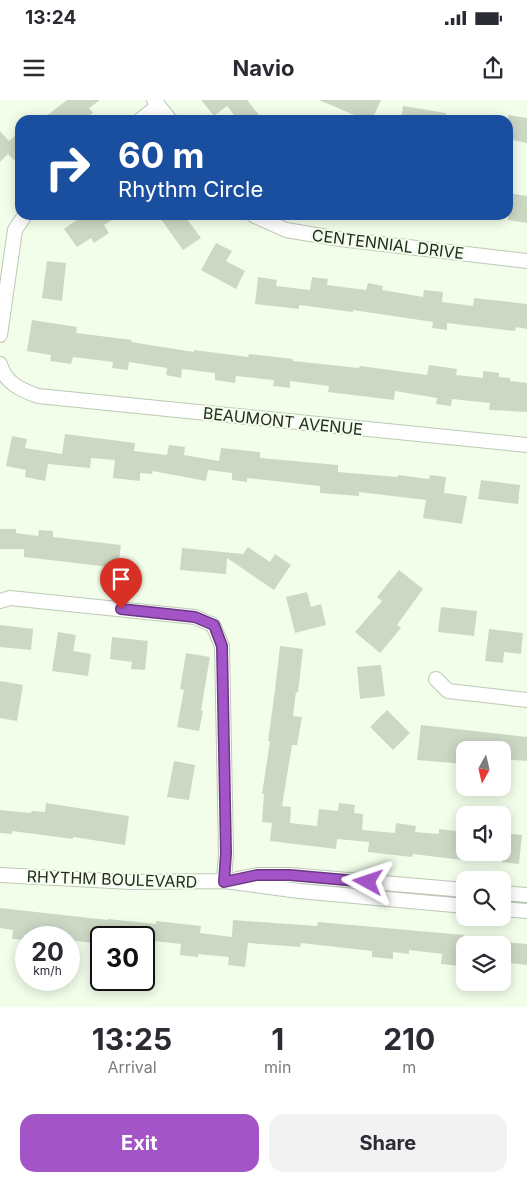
<!DOCTYPE html>
<html lang="en">
<head>
<meta charset="utf-8">
<style>
  :root { --surface:#fff; --page:#f2f2f3; --text:#2b2b33; --muted:#7c7c81; --accent:#a355c7 }
  body { margin:0; font-family:Inter,sans-serif; background:var(--page); color:var(--text); height:100vh; display:flex; flex-direction:column; font-size:19px; white-space:nowrap }
  * { box-sizing:border-box; margin:0 }
  p { font-size:16px; color:var(--muted) }
  .icon { flex:none; width:28px; height:28px; fill:none; stroke:currentColor; stroke-width:2; stroke-linecap:round; stroke-linejoin:round }
  .map { position:relative; height:907px; overflow:hidden }
  .side { display:flex; flex-direction:column; background:var(--surface); flex:1 }
  .side>* { flex:none }
  .guide { position:absolute; left:15px; top:15px; width:498px; height:105px; border-radius:15px; box-shadow:0 2px 12px #0003; background:#1a4fa0; color:#fff; overflow:hidden }
  .needle { width:32px; rotate:188deg }
  .fabs { position:absolute; left:456px; top:641px; display:grid; gap:10px }
  .fabs a { display:grid; place-items:center; width:55px; height:55px; border-radius:10px; background:var(--surface); box-shadow:0 2px 12px #0003; font-size:25px }
  .speed { position:absolute; left:15px; top:826px; display:flex; gap:10px; font-size:25px; font-weight:700; text-align:center }
  .speed>* { display:grid; place-content:center; width:65px; height:65px; border-radius:50%; background:var(--surface); box-shadow:0 2px 12px #0003; line-height:1 }
  .speed small { font-size:12px; font-weight:400 }
  .speed .limit { border:2px solid #111; border-radius:8px; background:#fff; color:#111 }
  .pin { position:absolute; display:grid; place-items:center; width:42px; height:42px; color:#fff; margin:-51px -21px; border-radius:50% 50% 50% 0; rotate:-45deg; box-shadow:0 0 5px #0007 }
  .pin .icon { rotate:45deg }
  .me { position:absolute; width:55px; margin:-28px; rotate:275deg; stroke-linejoin:round; filter:drop-shadow(0 0 4px #0008) }
  .turn { display:flex; align-items:center; gap:18px; height:105px; padding:0 20px; font-size:22px }
  .turn .icon { width:65px; height:65px; stroke-width:2.5 }
  .turn b { display:block; font-size:35px; line-height:42px }
  .eta { display:flex; justify-content:space-evenly; align-items:center; height:85px; text-align:center }
  .eta b { font-size:30px; font-weight:700; line-height:35px }
  .cta { display:flex; gap:10px; margin-top:auto; padding:10px 20px }
  .cta a { flex:1; height:58px; border-radius:15px; background:var(--accent); color:#fff; font-size:20px; font-weight:700; line-height:58px; text-align:center }
  .cta a+a { background:var(--page); color:var(--text) }
  .status { display:flex; justify-content:space-between; align-items:center; height:35px; padding:0 25px; background:var(--surface); direction:ltr }
  .status svg { height:14px; fill:currentColor }
  header { display:flex; justify-content:space-between; align-items:center; height:65px; padding:0 20px; background:var(--surface); font-size:22px; font-weight:700 }
  .map>svg:first-child { display:block }
  .building { fill:#ccd8c4 }
  .lines { fill:none; stroke-linecap:round; stroke-linejoin:round }
  .street-casing { stroke:#bcc8b5; stroke-width:16 }
  .street { stroke:#fff; stroke-width:14 }
  .route-casing { stroke:#6a3781; stroke-width:12 }
  .route { stroke:#a355c7; stroke-width:9 }
  .labels { text-anchor:middle; stroke-width:4; stroke-linejoin:round; paint-order:stroke }
  .street-label { font-size:16px; fill:#272b24; stroke:#f2feea }
</style>
</head>
<body>
<div class="status"><b>13:24</b><svg viewBox="0 0 49 12"><path d="M0 12V9h3v3zM5 12V6h3v6zM10 12V3h3v9zM15 12V0h3v12zM26 1h20v11H26zM47 4h2v5h-2z"/></svg></div>
<header><svg class="icon" aria-label="menu" viewBox="0 0 24 24"><path d="M4 6h16M4 12h16M4 18h16"/></svg>Navio<svg class="icon" aria-label="share" viewBox="0 0 24 24"><path d="M12 15V3M7 8l5-5 5 5M5 13v7h14v-7"/></svg></header>
<div class="map">
<svg width="527" height="907" viewBox="0 0 527 907">
  <rect width="100%" height="100%" fill="#f2feea"/>
  <path class="building" d="M67,0H100L89,8L93,13L84,20H41Z
    M201,0H247L263,20H238L227,6L214,16Z
    M319,0H381L372,20H366Z
    M403,6L446,13V20H401Z
    M508,15L527,18V43L508,39Z
    M0,31L9,41L20,32V54L14,60L8,54L0,62Z
    M508,93L527,96V123L508,120Z
    M84,115H119L104,125L109,133L94,143L91,138L77,147L64,129Z
    M158,115H184L201,138L183,150Z
    M216,143L232,151L226,161L245,171L236,189L201,170Z
    M47,161L66,163L62,201L42,198Z
    M258,177L277,180L276,186L310,190L312,177L328,179L327,185L366,190L368,183L383,186L382,190L423,197L424,190L443,192L442,202L473,206L474,198L527,204V229L516,227L515,231L447,223V230L432,228L433,222L353,210V212L299,205V209L255,204Z
    M32,220L77,227L76,233L132,240L131,242L194,252V250L248,257L249,254L293,259V261L359,268L360,266L427,275L429,265L457,269L456,275L483,278V271L499,273V277L510,278V281L527,283V312L489,310L490,303L452,299L451,306L436,304L437,298L395,291L394,300L328,292L329,286L290,281V288L273,286L274,280L236,276L235,283L215,280V273L182,269L181,278L166,275L167,268L129,262L128,270L112,268L113,262L73,257L71,264L50,261L51,255L27,251Z
    M65,334L135,343L134,351L167,355L169,345L185,347L184,355L219,361L221,348L260,352V358L338,365V372L398,377V375L429,379L430,375L446,377L444,393L467,396L462,424L423,418L426,400L359,392V396L320,393V386L247,378V382L232,380V373L208,370L206,381L153,371L152,374L140,373V381L113,378L115,360L91,358L90,368L48,364L45,381L25,377L26,370L6,366L12,336L27,339L25,348L62,354Z
    M481,380L520,385L518,404L478,399Z
    M0,429H16V433L38,436L39,430L53,431V437L121,445L118,468L24,457V449H0Z
    M248,447L270,462L275,454L291,465L274,490L227,458L226,474L180,470L182,448L243,454Z
    M399,470L423,489L397,525L401,528L380,553L355,532L382,501L377,497Z
    M307,492L311,507L321,504L326,525L295,533L286,497Z
    M441,507L477,511L474,536L438,532Z
    M0,525L33,529L31,550L0,547Z
    M489,529L523,533L521,554L504,552L503,563L485,561Z
    M58,532L76,535L73,551L91,554L88,576L52,571Z
    M112,537L148,541L145,570L131,569L132,562L110,559Z
    M280,546L303,549L298,593L296,592L293,616L302,617L297,645H292L282,706L291,707L290,723L317,726L319,709L338,711L339,703L355,705L354,713L363,714L362,730L395,733L396,723L416,726L415,732L439,734V729L465,732L462,760L413,754L412,757L368,752L369,742L337,739L336,749L270,741L272,723L262,722L264,694H262L270,641H268L275,590Z
    M186,553L210,557L201,610L203,611L199,631L177,627L184,590L180,589Z
    M381,565L385,596L360,599L357,567Z
    M0,581L23,585L17,621L0,618Z
    M387,610L410,633L393,650L370,627Z
    M421,625L527,637V661L502,659V650H465V664L417,660Z
    M174,661L195,665L189,700L167,697Z
    M46,703L129,716L125,745L73,737V739L12,731V734L0,733V710L31,713L32,711L45,712Z
    M502,733L522,735L519,764L502,762Z
    M0,808L108,820V819L156,824V821L201,826L200,833L232,837L233,820L317,826L318,822L464,835L460,866L441,864L442,854L409,850V854L393,852V859L372,857V851L301,843L300,847L248,843L245,867L228,865L229,857L198,854V857L180,855L181,844L154,841L155,838H95L94,843L69,840V838H26V840L12,839L13,830L0,828Z
    M502,842L527,844V865L502,862Z"/>
  <g class="lines">
    <defs>
      <path id="street" d="M154,0L170,20
        M140,20L158,6
        M253,115L286,130L340,139L527,161
        M0,235L15,130L25,115
        M0,264C5,283 21,290 38,296L527,345
        M0,501L10,498L195,517L213,525L222,546L226,753L224,781
        M436,579L448,591L527,600
        M0,775L131,782L224,781L299,791L465,806
        M237,779L257,775H290L465,790
        M502,793L527,795
        M502,809L527,811"/>
    </defs>
    <use href="#street" class="street-casing"/>
    <use href="#street" class="street"/>
  </g>
  <g class="lines">
    <defs>
      <path id="route" d="M121,509L195,517L214,525L222,546L226,753L224,782L257,775H290L368,782"/>
    </defs>
    <use href="#route" class="route-casing"/>
    <use href="#route" class="route"/>
  </g>
  <g class="labels">
    <g class="street-label">
      <text transform="translate(388 144) rotate(7)" y="6">CENTENNIAL DRIVE</text>
      <text transform="translate(283 321) rotate(6)" y="6">BEAUMONT AVENUE</text>
      <text transform="translate(112 779) rotate(2)" y="6">RHYTHM BOULEVARD</text>
    </g>
  </g>
</svg>
<div class="fabs">
<a><svg class="needle" viewBox="-14 -14 28 28"><path d="M0-13l5 13h-10z" fill="#e53935"/><path d="M0 13l5-13h-10z" fill="#7c7c81"/></svg></a>
<a><svg class="icon" aria-label="sound" viewBox="0 0 24 24"><path d="M4 9h4l5-4v14l-5-4H4zM17 9q2 3 0 6"/></svg></a>
<a><svg class="icon" aria-label="search" viewBox="0 0 24 24"><circle cx="10" cy="10" r="6"/><path d="M15 15l6 6"/></svg></a>
<a><svg class="icon" aria-label="layers" viewBox="0 0 24 24"><path d="M12 4l9 5-9 5-9-5zM3 14l9 5 9-5"/></svg></a>
</div>
<div class="speed"><div>20<small>km/h</small></div><div class="limit">30</div></div>
<div class="pin" style="left:121px;top:509px;background:#d93025"><svg class="icon" aria-label="arrive" viewBox="0 0 24 24"><path d="M6 21V4h12l-3 4 3 4H6"/></svg></div>
<svg class="me" style="left:368px;top:782px" viewBox="-20 -20 40 40"><path d="M0-17L14 15 0 8-14 15z" fill="#a355c7" stroke="#fff" stroke-width="4"/></svg>
<div class="guide">
<div class="turn"><svg class="icon" aria-label="right" viewBox="0 0 24 24"><path d="M7 20v-9h11M14 6l5 5-5 5"/></svg><div><b>60 m</b>Rhythm Circle</div></div>
</div>
</div>
<section class="side">
<div class="eta">
<div><b>13:25</b><p>Arrival</p></div>
<div><b>1</b><p>min</p></div>
<div><b>210</b><p>m</p></div>
</div>
<div class="cta"><a>Exit</a><a>Share</a></div>
</section>
</body>
</html>
